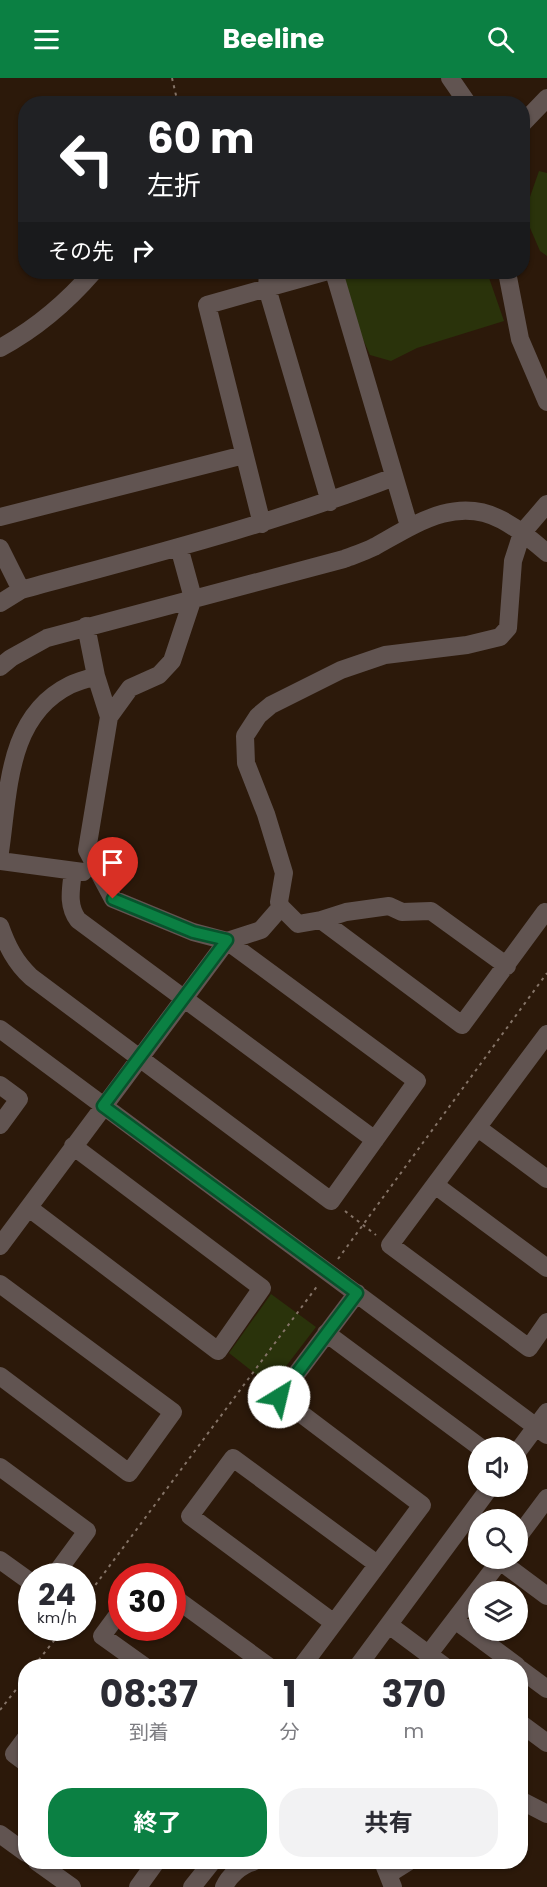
<!DOCTYPE html>
<html lang="ja">
<head>
<meta charset="utf-8">
<style>
  :root { --surface:#fff; --page:#f2f2f3; --text:#2b2b33; --muted:#7c7c81; --accent:#0b8043 }
  body { margin:0; font-family:Poppins,"Noto Sans JP",sans-serif; background:var(--page); color:var(--text); height:100vh; display:flex; flex-direction:column; font-size:22px; white-space:nowrap }
  * { box-sizing:border-box; margin:0 }
  p { font-size:20px; color:var(--muted) }
  .icon { flex:none; width:33px; height:33px; fill:none; stroke:currentColor; stroke-width:2; stroke-linecap:round; stroke-linejoin:round }
  .map { position:relative; flex:1; overflow:hidden }
  .side { position:absolute; left:18px; top:1581px; width:510px; height:210px; display:flex; flex-direction:column; background:var(--surface); border-radius:24px; box-shadow:0 2px 4px #0004 }
  .side>* { flex:none }
  .guide { position:absolute; left:18px; top:18px; width:512px; height:183px; border-radius:24px; box-shadow:0 2px 4px #0004; background:#202124; color:#fff; overflow:hidden }
  .controls { position:absolute; left:468px; top:1359px; display:grid; gap:12px }
  .controls a { display:grid; place-items:center; width:60px; height:60px; border-radius:50%; background:var(--surface); box-shadow:0 2px 4px #0004; font-size:30px }
  .speed { position:absolute; left:18px; top:1485px; display:flex; gap:12px; font-size:30px; font-weight:700; text-align:center }
  .speed>* { display:grid; place-content:center; width:78px; height:78px; border-radius:50%; background:var(--surface); box-shadow:0 2px 4px #0004; line-height:1 }
  .speed small { font-size:15px; font-weight:400 }
  .speed .limit { border:9px solid #d22; background:#fff; color:#111 }
  .pin { position:absolute; display:grid; place-items:center; width:51px; height:51px; color:#fff; margin:-62px -26px; border-radius:50% 50% 50% 0; rotate:-45deg; box-shadow:0 0 6px #0007 }
  .pin .icon { rotate:45deg }
  .me { position:absolute; width:66px; margin:-33px; rotate:36deg; stroke-linejoin:round; filter:drop-shadow(0 0 4px #0008) }
  .turn { display:flex; align-items:center; gap:21px; height:126px; padding:0 30px; font-size:27px }
  .turn .icon { width:78px; height:78px; stroke-width:2.5 }
  .turn b { display:block; font-size:42px; line-height:51px }
  .then { display:flex; align-items:center; height:57px; padding:0 30px; background:#0003; gap:12px; font-size:22px }
  .eta { display:flex; justify-content:space-evenly; align-items:center; height:102px; text-align:center }
  .eta b { font-size:36px; font-weight:700; line-height:42px }
  .cta { display:flex; gap:12px; margin-top:auto; padding:12px 30px }
  .cta a { flex:1; height:69px; border-radius:24px; background:var(--accent); color:#fff; font-size:24px; font-weight:700; line-height:69px; text-align:center }
  .cta a+a { background:var(--page); color:var(--text) }
  header { display:flex; justify-content:space-between; align-items:center; height:78px; padding:0 30px; background:var(--accent); color:#fff; font-size:27px; font-weight:700 }
  .map>svg:first-child { display:block }
  .green { fill:#2a330b }
  .lines { fill:none; stroke-linecap:round; stroke-linejoin:round }
  .path { stroke:#857468; stroke-width:2; stroke-dasharray:3 4.5; stroke-linecap:butt }
  .minor { stroke:#615451; stroke-width:18 }
  .route-casing { stroke:#07532c; stroke-width:15 }
  .route { stroke:#0b8043; stroke-width:10 }
</style>
</head>
<body>
<header><svg class="icon" aria-label="menu" viewBox="0 0 24 24"><path d="M4 6h16M4 12h16M4 18h16"/></svg>Beeline<svg class="icon" aria-label="search" viewBox="0 0 24 24"><circle cx="10" cy="10" r="6"/><path d="M15 15l6 6"/></svg></header>
<div class="map">
<svg width="547" height="1809" viewBox="0 0 547 1809">
  <rect width="100%" height="100%" fill="#2c190a"/>
  <path class="green" d="M539,93L547,95V178L540,173L524,136Z
    M333,194H487L504,243L417,270L391,283L370,277Z
    M271,1216L316,1249L271,1308L229,1275Z"/>
  <g class="lines">
    <path class="path" d="M172,0L178,26
      M345,1133L376,1157
      M338,1181L547,895
      M82,1525L318,1207
      M34,1588L64,1550
      M0,1632L26,1599"/>
    <path class="minor" d="M450,0L468,26
      M522,46L547,20
      M268,194L267,210L330,424
      M334,194L409,448
      M507,194L520,261L547,324
      M0,270C35,251 67,224 93,194
      M0,439L244,377
      M262,446L207,227L324,194
      M0,470L21,512
      M0,525L21,512C146,478 273,446 394,399
      M0,589L11,580L47,560L344,481C354,477 364,474 374,469C414,447 456,417 502,442C519,451 533,463 547,475
      M109,639L130,610L159,597L172,583L193,520L179,469
      M0,774C9,713 7,638 70,607C78,603 88,601 96,598
      M0,783L83,794
      M73,793C71,811 67,827 78,842L375,1062
      M321,842L462,947L545,834
      M0,848C7,868 15,884 31,899L331,1123L417,1003L227,863L193,854L113,821L87,772L109,639L96,598L86,548
      M507,888L431,833L402,834L389,828L346,834L321,842L298,846L281,829L279,824L284,795L266,736L246,685L245,658L258,638L271,627L341,592L385,577L467,567L500,559L508,550L513,483L522,455L547,426
      M0,951L547,1357
      M547,956L390,1167L529,1270L547,1244
      M0,1007L19,1021L0,1047
      M478,1050L547,1101
      M435,1107L547,1190
      M29,1130L218,1273L262,1210L73,1068
      M0,1168L227,863L261,852L281,829
      M0,1206L173,1334L129,1395L0,1298
      M326,1255L481,1370
      M518,1373L547,1334
      M0,1389L87,1453L54,1498
      M518,1459L547,1420
      M0,1482L32,1505
      M500,1483L547,1518
      M145,1498H147
      M172,1518L268,1588
      M122,1531L102,1558L144,1588
      M455,1542L517,1588
      M334,1545L190,1438L233,1380L377,1486
      M389,1547L444,1588
      M428,1577L502,1480
      M302,1588L422,1427L279,1319L357,1215
      M358,1588L491,1408
      M520,1591L547,1611
      M520,1645L547,1665
      M26,1660L14,1676L26,1685
      M520,1722L547,1736
      M0,1756L26,1775
      M37,1784L72,1809
      M383,1784L393,1809
      M389,1796L408,1784
      M138,1809L156,1784
      M192,1809L212,1784
      M224,1809C229,1798 241,1787 253,1784"/>
  </g>
  <g class="lines">
    <defs>
      <path id="route" d="M113,821L193,854L227,862L103,1028L357,1215L279,1319"/>
    </defs>
    <use href="#route" class="route-casing"/>
    <use href="#route" class="route"/>
  </g>
</svg>
<div class="controls">
<a><svg class="icon" aria-label="sound" viewBox="0 0 24 24"><path d="M4 9h4l5-4v14l-5-4H4zM17 9q2 3 0 6"/></svg></a>
<a><svg class="icon" aria-label="search" viewBox="0 0 24 24"><circle cx="10" cy="10" r="6"/><path d="M15 15l6 6"/></svg></a>
<a><svg class="icon" aria-label="layers" viewBox="0 0 24 24"><path d="M12 4l9 5-9 5-9-5zM3 14l9 5 9-5"/></svg></a>
</div>
<div class="speed"><div>24<small>km/h</small></div><div class="limit">30</div></div>
<div class="pin" style="left:113px;top:821px;background:#d93025"><svg class="icon" aria-label="arrive" viewBox="0 0 24 24"><path d="M6 21V4h12l-3 4 3 4H6"/></svg></div>
<svg class="me" style="left:279px;top:1319px" viewBox="-20 -20 40 40"><circle r="19" fill="#fff"/><path d="M0-13L10 11 0 6-10 11z" fill="#0b8043"/></svg>
<div class="guide">
<div class="turn"><svg class="icon" aria-label="left" viewBox="0 0 24 24"><path d="M17 20v-9H6M10 6l-5 5 5 5"/></svg><div><b>60 m</b>左折</div></div>
<div class="then">その先<svg class="icon" aria-label="right" viewBox="0 0 24 24"><path d="M7 20v-9h11M14 6l5 5-5 5"/></svg></div>
</div>
<section class="side">
<div class="eta">
<div><b>08:37</b><p>到着</p></div>
<div><b>1</b><p>分</p></div>
<div><b>370</b><p>m</p></div>
</div>
<div class="cta"><a>終了</a><a>共有</a></div>
</section>
</div>
</body>
</html>
